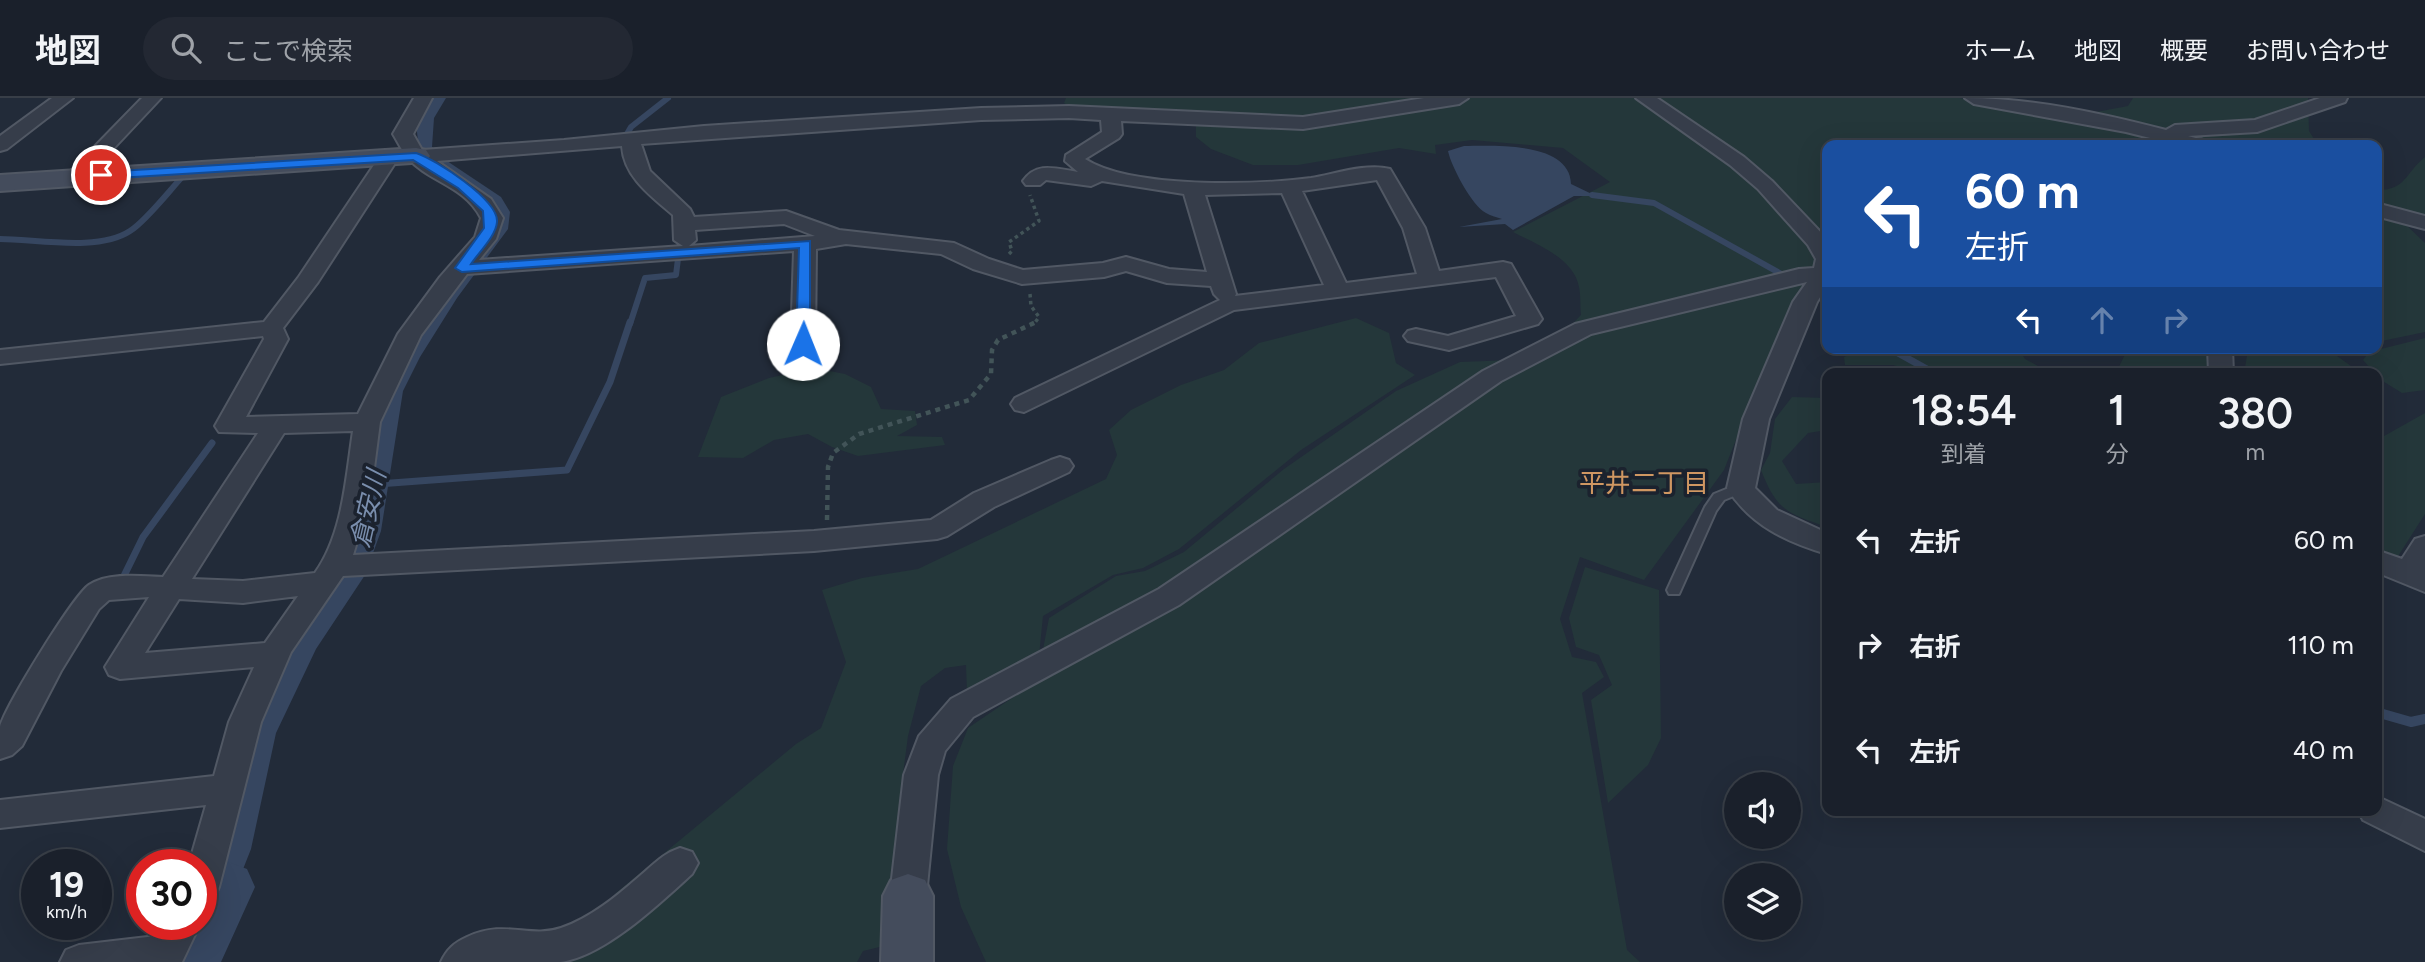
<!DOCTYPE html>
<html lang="ja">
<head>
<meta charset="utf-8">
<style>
  :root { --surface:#1a202b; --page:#232833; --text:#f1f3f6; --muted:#9fa3a9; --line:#383e47 }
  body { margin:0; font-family:Figtree,"Noto Sans JP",sans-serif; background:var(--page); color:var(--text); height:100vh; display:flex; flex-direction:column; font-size:26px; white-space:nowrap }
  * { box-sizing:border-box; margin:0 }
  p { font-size:23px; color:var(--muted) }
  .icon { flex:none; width:38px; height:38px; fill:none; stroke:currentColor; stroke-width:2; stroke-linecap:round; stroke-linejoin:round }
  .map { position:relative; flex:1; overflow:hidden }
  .panel { position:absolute; left:1822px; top:270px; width:560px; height:448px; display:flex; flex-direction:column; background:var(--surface); border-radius:14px; box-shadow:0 7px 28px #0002,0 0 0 2px var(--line) }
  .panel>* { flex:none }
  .banner { position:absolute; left:1822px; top:42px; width:560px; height:214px; border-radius:14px; box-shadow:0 7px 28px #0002,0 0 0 2px var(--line); background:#1a4fa0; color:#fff; overflow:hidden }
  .buttons { position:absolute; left:1724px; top:674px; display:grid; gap:14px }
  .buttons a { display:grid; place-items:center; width:77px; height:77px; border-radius:50%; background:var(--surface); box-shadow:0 7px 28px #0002,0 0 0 2px var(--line); font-size:35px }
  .speed { position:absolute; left:21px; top:751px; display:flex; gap:14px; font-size:35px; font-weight:700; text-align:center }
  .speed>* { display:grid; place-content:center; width:91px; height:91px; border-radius:50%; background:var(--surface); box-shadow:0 7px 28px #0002,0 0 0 2px var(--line); line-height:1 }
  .speed small { font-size:18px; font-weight:400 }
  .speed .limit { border:10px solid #d22; background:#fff; color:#111 }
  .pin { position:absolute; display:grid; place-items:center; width:60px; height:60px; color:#fff; margin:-30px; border:4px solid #fff; border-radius:50%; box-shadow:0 2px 7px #0007 }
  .me { position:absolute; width:77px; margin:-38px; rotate:1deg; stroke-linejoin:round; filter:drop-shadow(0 0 5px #0008) }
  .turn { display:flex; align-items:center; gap:24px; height:147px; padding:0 28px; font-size:32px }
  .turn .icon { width:91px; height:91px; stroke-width:2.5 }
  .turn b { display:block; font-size:49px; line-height:60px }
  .lanes { display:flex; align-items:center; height:66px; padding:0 28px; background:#0003; justify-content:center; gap:35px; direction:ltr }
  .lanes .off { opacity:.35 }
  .eta { display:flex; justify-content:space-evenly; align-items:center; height:119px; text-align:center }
  .eta b { font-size:42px; font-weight:600; line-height:49px }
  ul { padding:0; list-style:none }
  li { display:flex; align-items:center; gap:21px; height:105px; padding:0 28px }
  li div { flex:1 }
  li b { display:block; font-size:26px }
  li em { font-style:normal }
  header { display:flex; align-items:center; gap:42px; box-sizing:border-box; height:98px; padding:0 35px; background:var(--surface); border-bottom:2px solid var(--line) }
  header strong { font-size:33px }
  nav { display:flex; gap:38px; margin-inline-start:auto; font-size:24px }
  .search { width:490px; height:63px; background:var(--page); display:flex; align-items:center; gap:18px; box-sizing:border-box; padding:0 24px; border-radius:38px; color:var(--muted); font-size:26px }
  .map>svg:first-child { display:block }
  .green { fill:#24373a }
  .water { fill:#364660 }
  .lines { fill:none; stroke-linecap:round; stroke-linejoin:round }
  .stream-far2 { stroke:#364660; stroke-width:6 }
  .stream-far1 { stroke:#364660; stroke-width:7 }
  .stream { stroke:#364660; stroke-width:10 }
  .river { fill:#364660; fill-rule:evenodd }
  .lane-casing { stroke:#515864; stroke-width:4 }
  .street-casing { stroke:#515864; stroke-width:4 }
  .secondary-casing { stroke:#515864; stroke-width:4 }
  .path-far1 { stroke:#425458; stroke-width:3.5; stroke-dasharray:3.5 3.5; stroke-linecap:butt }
  .path { stroke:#425458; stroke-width:4.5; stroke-dasharray:5 5; stroke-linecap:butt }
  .lane { fill:#363d4a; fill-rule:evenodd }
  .street { fill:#363d4a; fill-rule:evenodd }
  .secondary { fill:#444c5c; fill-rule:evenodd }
  .route { fill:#1a73e8; stroke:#114b97; stroke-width:2 }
  .labels { text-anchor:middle; stroke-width:7; stroke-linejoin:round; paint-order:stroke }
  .neighbourhood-label { font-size:26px; fill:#d09762; stroke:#1b222e }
  .water-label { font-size:26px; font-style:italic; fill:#7a8ead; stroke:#1b222e }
</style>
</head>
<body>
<header>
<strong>地図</strong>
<div class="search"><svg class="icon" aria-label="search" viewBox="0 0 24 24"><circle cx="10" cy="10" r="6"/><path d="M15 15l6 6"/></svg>ここで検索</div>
<nav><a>ホーム</a><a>地図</a><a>概要</a><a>お問い合わせ</a></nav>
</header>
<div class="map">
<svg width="2425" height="864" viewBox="0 0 2425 864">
  <rect width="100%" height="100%" fill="#222b39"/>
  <path class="green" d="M1066,0H1960L2095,26L2096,14L2128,8L2133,0H2308L2309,33L2318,47H1827V190L1804,187L1786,216L1724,372L1644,482L1580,459L1560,521L1572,559L1596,564L1604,579L1582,595L1627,852L1640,864H986L961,809L947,751L953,668L968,630L1037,583L1049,520L1116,478L1145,473L1184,454L1284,371L1396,293L1460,264L1538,261L1581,217C1580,208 1581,198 1579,189C1574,160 1536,146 1513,134L1610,84L1563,50L1472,42L1435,47L1436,56L1399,50L1298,67H1253L1211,51L1196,39V16L1070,9L1064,5Z
    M2425,59V118L2413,116L2403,124L2425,145V234L2377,244L2376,92C2406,93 2405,75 2425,59Z
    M1356,220L1389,235L1396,265L1415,277L1301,352L1179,451L1143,470L1113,477L1043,518L1039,558L967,595L966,567L945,570L921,588L908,638L901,691L896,845L863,853L857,864H565L616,795L796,646L821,630L846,564L822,492L862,480L918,471L1106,381L1117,357L1109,332L1131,312L1181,287L1224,272L1259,245Z
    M2425,240V292L2402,295L2381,282L2363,262L2369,254Z
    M1851,250H2018L2025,261L2051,275H1920L1893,267H1845L1844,259L1854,255Z
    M2128,250H2210L2212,258L2208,275H2116Z
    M2257,252L2330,253L2351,268L2352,275H2244L2247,258Z
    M814,270L845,276L871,289L881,311L915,313L917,327L897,338L942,339L945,347L858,358L832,349L808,336L774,342L743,360L698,359L721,299L769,280Z
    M1792,299L1827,300V332L1808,335L1782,363L1796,386L1827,384V429C1787,415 1777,413 1761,372L1770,355L1775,321Z
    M2425,315V416L2395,463L2377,454V342Z
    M1585,469L1659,492L1661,640L1648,667L1608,705L1591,602L1612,587L1599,557L1576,549L1569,520Z"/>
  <path class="water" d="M431,0H446L434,20L432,49L450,65L501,99L510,114L508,131L457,200L420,259L403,293L381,433L365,477L316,551L276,635L251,751L215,842L181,846L188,826H201V789L252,623L367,387L382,315L404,261L500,121C493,93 443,68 419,52L416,25Z
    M1464,48C1493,48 1570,43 1571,86L1596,98H1574L1513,132L1505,126L1459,129L1502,121C1497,119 1491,118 1486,115C1472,108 1451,68 1448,53Z"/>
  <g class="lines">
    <path class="stream-far2" d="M627,36L631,29L668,0
      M1592,97L1654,105L1785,178
      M0,141C36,141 98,154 130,133C146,123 169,93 183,78L189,77
      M1819,199L1827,204
      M630,226L645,180L676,177L681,136"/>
    <path class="stream-far1" d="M1889,250L1934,275
      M378,386L567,372L610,284L630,224
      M120,486L143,439L212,345"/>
    <path class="stream" d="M2376,614L2411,624L2425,621"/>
    <path class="river" d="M226,763L247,771L255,789L221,864H160L178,826H201V779L205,771Z"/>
    <defs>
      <path id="lane" d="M1741,385L1748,390L1746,393L1724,402L1716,413L1679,496H1669L1667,492L1705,409L1714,396Z"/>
      <path id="street" d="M52,0H73L7,51L0,53V38Z
        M142,0H161L83,83H69L66,79L69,75Z
        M414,0H432L413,36L422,52L564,42L704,28L981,10L1069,8L1303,19L1424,0H1468L1459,6L1303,31L1121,23L1122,36L1119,40L1085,61C1131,91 1258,87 1311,80C1335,76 1366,65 1390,71L1425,130L1439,173L1503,164L1511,166L1542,221L1538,226L1449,252L1408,243L1404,238L1408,233L1416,231L1448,238L1516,218L1496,179L1234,212L1024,314L1015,312L1011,306L1015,300L1220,202L1214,196L1211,188L1167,185L1126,173L1104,179L1022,186L973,171L941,156L846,146L816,151L815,246L811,251L803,253L795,251L791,246L794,153L467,176L421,237L380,324L370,401L353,457L814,433L931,422L974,395L1051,362L1060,359L1069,362L1073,368L1069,374L994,409L947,438L937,441L814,453L343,478L291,554L261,624L219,789L214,800L201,805V766H189L206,707L0,730V702L214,678L229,624L254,569L120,581L109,577L105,569L149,499L109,502L99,511L61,573L22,648L12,657L0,661C0,651 0,638 0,629C5,609 73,498 89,487C108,474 141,478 163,479L258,335L219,334L215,328L264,241L263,238L0,266V252L264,224L298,180L382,55H396L399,59L318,184L283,230L288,241L246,319L358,316L398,236L440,179L475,139L481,120C464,87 428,84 408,60C402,53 398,44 393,36ZM1069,20L1101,22L1102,34L1066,57L1065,63L1078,74C1056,71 1037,63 1023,83L1026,87H1040L1046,82L1091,88L1102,83L1184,96L1207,174L1169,171L1126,159L1103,165L1023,172L989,161L954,145L839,132L786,113L694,119L690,111L650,73L641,46L981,22ZM622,48C624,79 651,98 673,117L674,142L683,148L479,162L496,141L503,120L491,101L437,63ZM1377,82L1403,130L1417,176L1346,185L1302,93ZM1282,95L1324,187L1235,198L1236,196L1205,97ZM784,126L815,138L689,148L696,142L695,132ZM353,333C346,379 343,436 315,475L243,483L192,481L284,335ZM298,498L265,545L145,555L179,501L243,505Z
        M1636,0H1657L1744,59L1772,83L1827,141V188L1817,204L1769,321L1755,390L1777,412L1827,435V456C1786,444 1750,427 1727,390L1743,321L1793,204L1807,184L1591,236L1501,283L1179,507L973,619L945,653L938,677L926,798L921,809L908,814L895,809L890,798L904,677L919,638L951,601L1159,491L1483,273L1575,226L1799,171L1814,170L1816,161L1808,147L1758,91L1730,67Z
        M1965,0C2032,0 2101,15 2166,32L2175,27L2255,22L2320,0H2347L2345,4L2257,34L2188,38L2207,43L2210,47H2178L2126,34L1974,6Z
        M2376,105L2425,118V131L2376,118Z
        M2208,250H2232L2233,275H2209Z
        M2425,438V494L2376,474V452L2402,461L2415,441Z
        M2376,698L2425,721V753L2363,722L2358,712H2376Z
        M680,750L692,754L698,765L692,776C660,805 604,859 560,864C523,864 479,864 441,864C447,851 454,845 467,839C506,821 529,841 561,830C591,820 618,797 641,777C654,766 664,755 680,750Z
        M163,826H200L182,864H60L66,852L79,847L156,838Z"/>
      <path id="secondary" d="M416,50L426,52L430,58L426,64L0,93V77Z
        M908,776L925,782L933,798V864H881L883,798L891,782Z"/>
    </defs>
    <use href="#lane" class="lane-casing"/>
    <use href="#street" class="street-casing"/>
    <use href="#secondary" class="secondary-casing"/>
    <path class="path-far1" d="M1009,156L1012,153L1009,144L1039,123L1030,97
      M1030,196L1031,208L1039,219L1034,226"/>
    <path class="path" d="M827,422L828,369L833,355L859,336L969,302L991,276L992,252L998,242L1036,224"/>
    <use href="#lane" class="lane"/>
    <use href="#street" class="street"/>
    <use href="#secondary" class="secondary"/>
  </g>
  <path class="route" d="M416,55C435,61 499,102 497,124C496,138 479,154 471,166L810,143V246L803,250L796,246L799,150L462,174L455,170L484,130L483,113L458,90L413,62L101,81L95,77L101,74Z"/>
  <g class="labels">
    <g class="neighbourhood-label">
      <text x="1644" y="394">平井二丁目</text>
    </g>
    <g class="water-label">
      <text transform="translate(368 411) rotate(-77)" y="9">倉安川</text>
    </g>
  </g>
</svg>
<div class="buttons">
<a><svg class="icon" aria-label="sound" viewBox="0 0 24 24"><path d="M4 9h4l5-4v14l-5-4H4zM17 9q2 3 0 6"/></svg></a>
<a><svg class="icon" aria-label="layers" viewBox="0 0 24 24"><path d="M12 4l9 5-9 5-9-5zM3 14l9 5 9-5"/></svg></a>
</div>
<div class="speed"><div>19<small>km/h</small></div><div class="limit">30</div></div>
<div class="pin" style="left:101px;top:77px;background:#d93025"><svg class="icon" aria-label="arrive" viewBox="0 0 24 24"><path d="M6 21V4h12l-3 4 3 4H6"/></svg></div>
<svg class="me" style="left:803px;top:246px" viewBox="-20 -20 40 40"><circle r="19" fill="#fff"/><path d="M0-13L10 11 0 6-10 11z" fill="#1a73e8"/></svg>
<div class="banner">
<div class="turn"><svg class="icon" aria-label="left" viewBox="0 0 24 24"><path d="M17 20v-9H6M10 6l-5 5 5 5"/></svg><div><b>60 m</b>左折</div></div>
<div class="lanes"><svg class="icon" aria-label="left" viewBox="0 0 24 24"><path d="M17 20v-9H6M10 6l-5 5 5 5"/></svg><svg class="icon off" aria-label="ahead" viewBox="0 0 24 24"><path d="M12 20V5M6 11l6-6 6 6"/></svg><svg class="icon off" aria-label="right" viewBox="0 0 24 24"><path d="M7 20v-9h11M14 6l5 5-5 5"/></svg></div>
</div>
<section class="panel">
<div class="eta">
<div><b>18:54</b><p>到着</p></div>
<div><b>1</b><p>分</p></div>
<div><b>380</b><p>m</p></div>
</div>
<ul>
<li><svg class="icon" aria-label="left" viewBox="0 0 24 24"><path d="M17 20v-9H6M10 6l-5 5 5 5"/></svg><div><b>左折</b></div><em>60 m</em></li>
<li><svg class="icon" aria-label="right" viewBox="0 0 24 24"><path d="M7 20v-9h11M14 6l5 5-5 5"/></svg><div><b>右折</b></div><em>110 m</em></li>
<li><svg class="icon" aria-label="left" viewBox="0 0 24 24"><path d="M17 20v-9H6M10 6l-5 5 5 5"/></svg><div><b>左折</b></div><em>40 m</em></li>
</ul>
</section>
</div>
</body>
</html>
